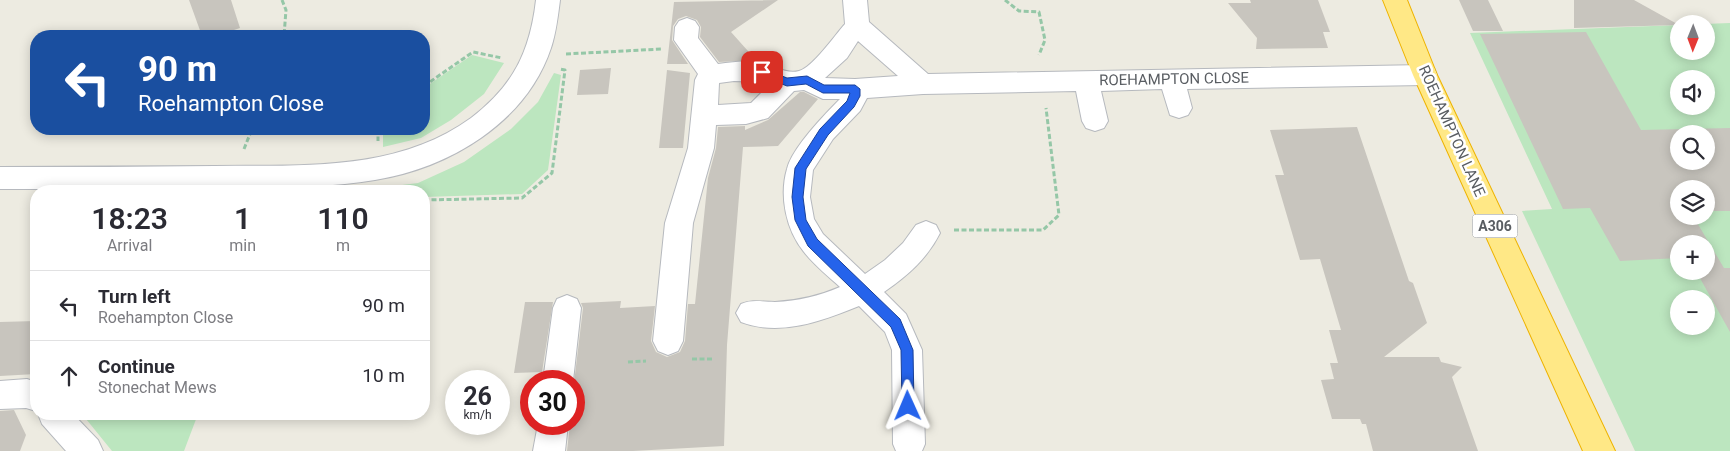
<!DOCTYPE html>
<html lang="en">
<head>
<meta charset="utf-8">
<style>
  :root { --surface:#fff; --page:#f2f2f3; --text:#2b2b33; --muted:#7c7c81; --line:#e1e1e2 }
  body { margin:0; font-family:Roboto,sans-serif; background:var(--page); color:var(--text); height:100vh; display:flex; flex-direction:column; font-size:19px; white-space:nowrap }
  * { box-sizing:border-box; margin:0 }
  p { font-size:16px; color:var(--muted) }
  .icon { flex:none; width:28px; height:28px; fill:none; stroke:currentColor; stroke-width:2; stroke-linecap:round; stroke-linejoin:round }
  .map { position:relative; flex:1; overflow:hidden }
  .panel { position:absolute; left:30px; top:185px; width:400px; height:235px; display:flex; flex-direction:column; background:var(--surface); border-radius:20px; box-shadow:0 2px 12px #0003 }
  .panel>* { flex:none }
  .banner { position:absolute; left:30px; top:30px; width:400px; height:105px; border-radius:20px; box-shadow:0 2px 12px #0003; background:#1a4fa0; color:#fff; overflow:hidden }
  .needle { width:32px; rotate:181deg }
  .fabs { position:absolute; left:1670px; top:15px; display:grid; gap:10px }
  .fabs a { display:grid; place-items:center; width:45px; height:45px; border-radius:50%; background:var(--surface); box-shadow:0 2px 12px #0003; font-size:25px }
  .speed { position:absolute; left:445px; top:370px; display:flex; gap:10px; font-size:25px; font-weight:700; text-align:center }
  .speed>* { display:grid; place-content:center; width:65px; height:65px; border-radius:50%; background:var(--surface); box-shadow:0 2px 12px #0003; line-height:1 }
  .speed small { font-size:12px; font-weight:400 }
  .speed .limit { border:8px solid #d22; background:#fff; color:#111 }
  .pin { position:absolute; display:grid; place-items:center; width:42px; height:42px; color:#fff; margin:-21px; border-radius:10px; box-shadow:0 2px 8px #0006 }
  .me { position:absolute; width:55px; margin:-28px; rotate:359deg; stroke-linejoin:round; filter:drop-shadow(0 0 4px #0008) }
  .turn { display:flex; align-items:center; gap:18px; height:105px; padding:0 25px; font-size:22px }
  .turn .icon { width:65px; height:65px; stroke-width:2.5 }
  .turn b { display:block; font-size:35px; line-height:42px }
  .eta { display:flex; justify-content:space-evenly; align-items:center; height:85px; text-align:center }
  .eta b { font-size:30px; font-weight:600; line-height:35px }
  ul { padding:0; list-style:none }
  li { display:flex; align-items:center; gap:15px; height:70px; padding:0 25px; border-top:1px solid var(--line) }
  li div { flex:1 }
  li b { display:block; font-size:19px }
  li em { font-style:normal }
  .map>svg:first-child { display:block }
  .green { fill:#bce6bf; fill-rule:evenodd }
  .building { fill:#c8c5be; fill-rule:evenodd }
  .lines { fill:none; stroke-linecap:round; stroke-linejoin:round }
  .minor-casing { stroke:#b6b9be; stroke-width:2 }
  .highway-casing { stroke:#eeb300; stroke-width:2 }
  .path { stroke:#95c7a7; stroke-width:3; stroke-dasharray:5 2.5; stroke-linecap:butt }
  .minor { fill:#fff; fill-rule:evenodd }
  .highway { fill:#ffe886; fill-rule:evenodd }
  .route { fill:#2563eb; stroke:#184099 }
  .labels { text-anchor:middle; stroke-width:5; stroke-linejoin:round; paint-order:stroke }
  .shield { fill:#fff; stroke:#8b8e91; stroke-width:1 }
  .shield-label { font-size:14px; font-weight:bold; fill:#595d62 }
  .street-label { font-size:15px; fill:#595d62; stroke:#fff }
</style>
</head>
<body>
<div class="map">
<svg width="1730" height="451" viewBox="0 0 1730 451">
  <rect width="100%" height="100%" fill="#edebe1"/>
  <path class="green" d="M1730,23V451H1635L1522,211L1552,209L1470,33L1679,25V51H1706V24H1704ZM1679,79H1706V106H1679ZM1679,134H1706V161H1679ZM1679,189H1706V216H1679ZM1679,244H1706V271H1679ZM1679,299H1706V326H1679Z
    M472,55L504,63L484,94L451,120L421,138L383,147V129H424V88Z
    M554,73L561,75L548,170L522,194L424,197V191H392L394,186L418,183L464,162L511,129L538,102Z
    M82,414H198L184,451H112Z"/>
  <path class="building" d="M189,0H231L240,28L216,36H202Z
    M778,0L731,32L756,60L719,62L700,37L701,27L697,20L686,16L678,19L673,26L672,40L688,64H667L674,2Z
    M1250,0H1318L1330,32H1323L1328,48L1256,49L1257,38L1228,3H1251Z
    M1459,0H1488L1503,31H1473Z
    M1574,0H1634L1679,25L1574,28Z
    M1586,32L1641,130L1730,128V211H1706V189H1679V216H1693L1724,268H1730V332L1696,271H1706V244H1679V258L1620,261L1590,208L1563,209L1480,34ZM1679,134H1706V161H1679Z
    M611,68L608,94L577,95L580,70Z
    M667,70L690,73L683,148H659Z
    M800,92H804L818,99L778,146L743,147L727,345L724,446L633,451H567L570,424H574V383L583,308L581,303L621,301L620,308L655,306L651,341L656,352L667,357L680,352L685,341L688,304H695L708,178L716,148L718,127L745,126V130L768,120Z
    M1357,127L1409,281L1413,283L1427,323L1384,357H1439L1441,362L1462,367L1452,377L1478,451H1373L1366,424H1362L1360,419H1332L1321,380L1334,379L1330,363H1338L1329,330H1341L1320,259L1300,260L1275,175H1284L1270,130Z
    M525,302H553L542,372L514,373Z
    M36,321V374L0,376V322Z
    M14,410L26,435L20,451H0V411Z"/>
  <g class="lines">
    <defs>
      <path id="minor" d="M536,0H560C558,16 556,33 551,48C526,123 449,168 375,180C321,189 266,187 212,188C141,189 71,189 0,189V167C72,167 144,167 215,166C302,165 397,172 471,118C513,86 530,52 536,0Z
        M843,0H867L869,22L928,74L1425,65L1434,68L1437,75L1434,82L1425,85L1187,89L1192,108L1188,115L1179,118L1170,115L1162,89L1101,91L1108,121L1104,128L1095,131L1086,128L1082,121L1076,91L923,94L867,98L860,111L833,139L813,170L810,197L814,219L823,234L865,274L885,260L903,243L916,225L926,221L936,225L940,233C927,259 907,276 884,292L906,314L922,350L925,444L922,451H896L893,444L892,350L885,332L859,306C822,321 780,337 741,322L736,313L741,304C753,299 762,302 775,302C798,301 819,296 840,287C828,276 814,265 804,252C786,230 779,196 787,169C792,148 825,114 840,99H823L804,90L794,91L768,118L746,124L716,125L714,148L693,223L683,341L678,351L668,355L658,351L653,341L665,223L688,148L695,80L698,74L674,40L675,27L679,21L687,18L695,21L699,27L698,38L718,64C732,62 747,60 761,62C774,64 785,75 799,71C812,68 835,35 845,24ZM858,41L898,76L855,79L825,78L847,58ZM734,81L760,82L769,85L751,103L718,105L719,83Z
        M567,295L577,299L581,308L573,381H543L553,308L557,299Z
        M27,379L36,382V411L26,408L0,409V381Z
        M38,414H73L98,440L103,451H66L42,424Z
        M538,424H568L565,451H533Z"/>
      <path id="highway" d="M1383,0H1407L1437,75L1615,451H1583L1413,75Z"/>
    </defs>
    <use href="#minor" class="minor-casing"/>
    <use href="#highway" class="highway-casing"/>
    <path class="path" d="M282,0L286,10L284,36
      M1005,0L1019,11L1039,12L1045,40L1039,55
      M566,54L662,49
      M424,86L473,52L502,58
      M378,129V141
      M244,149L252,129
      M424,200L522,198L552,173L565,70L560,69
      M954,230H1043L1059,215L1046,108
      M692,359H714
      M628,362L646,361"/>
    <use href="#minor" class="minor"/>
    <use href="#highway" class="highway"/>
  </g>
  <path class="route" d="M762,68L787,78L807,76L824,85H855L860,89V96L854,107L828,135L806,169L803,197L806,220L817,239L900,319L913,350L914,406L912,411L908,412L904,411L902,406L901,350L891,327L808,246L795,220L792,197L795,168L820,129L847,101L850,93H823L806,84L787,86L759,75L757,72Z"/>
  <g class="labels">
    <rect class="shield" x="1472.5" y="214.5" width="45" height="23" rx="4"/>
    <g class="shield-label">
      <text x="1495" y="231">A306</text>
    </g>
    <g class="street-label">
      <text transform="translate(1174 79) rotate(-1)" y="5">ROEHAMPTON CLOSE</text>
      <text transform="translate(1452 131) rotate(66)" y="5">ROEHAMPTON LANE</text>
    </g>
  </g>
</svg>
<div class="fabs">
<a><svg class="needle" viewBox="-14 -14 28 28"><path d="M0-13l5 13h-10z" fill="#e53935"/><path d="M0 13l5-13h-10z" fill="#7c7c81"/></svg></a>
<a><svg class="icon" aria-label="sound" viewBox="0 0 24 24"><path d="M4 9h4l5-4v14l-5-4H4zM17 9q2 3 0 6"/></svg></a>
<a><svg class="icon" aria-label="search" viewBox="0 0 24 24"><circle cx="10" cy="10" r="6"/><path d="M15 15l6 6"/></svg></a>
<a><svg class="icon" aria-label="layers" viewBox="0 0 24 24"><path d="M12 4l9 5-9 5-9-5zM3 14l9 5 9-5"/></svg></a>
<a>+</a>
<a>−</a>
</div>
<div class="speed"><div>26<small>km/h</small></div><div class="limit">30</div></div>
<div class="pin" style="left:762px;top:72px;background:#d93025"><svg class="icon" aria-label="arrive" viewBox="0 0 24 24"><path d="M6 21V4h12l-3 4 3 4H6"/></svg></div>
<svg class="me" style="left:908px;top:406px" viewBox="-20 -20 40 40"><path d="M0-17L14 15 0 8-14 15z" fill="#2563eb" stroke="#fff" stroke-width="4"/></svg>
<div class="banner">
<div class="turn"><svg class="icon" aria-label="left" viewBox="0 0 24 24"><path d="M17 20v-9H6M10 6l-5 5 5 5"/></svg><div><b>90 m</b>Roehampton Close</div></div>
</div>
<section class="panel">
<div class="eta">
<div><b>18:23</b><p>Arrival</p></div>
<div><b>1</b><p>min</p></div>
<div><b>110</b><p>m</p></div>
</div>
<ul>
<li><svg class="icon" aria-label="left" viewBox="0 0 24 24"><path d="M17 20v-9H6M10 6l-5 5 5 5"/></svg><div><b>Turn left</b><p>Roehampton Close</p></div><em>90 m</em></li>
<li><svg class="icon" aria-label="ahead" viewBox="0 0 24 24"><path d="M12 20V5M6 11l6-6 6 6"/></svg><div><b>Continue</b><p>Stonechat Mews</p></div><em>10 m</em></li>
</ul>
</section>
</div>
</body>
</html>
